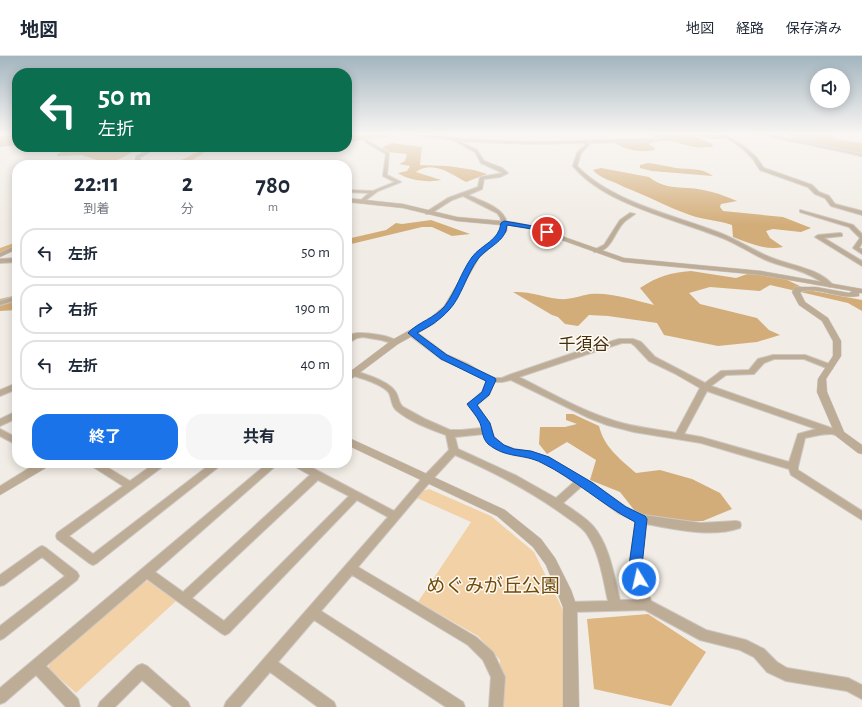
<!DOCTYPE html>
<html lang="ja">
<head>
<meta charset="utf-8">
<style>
  :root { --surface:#fff; --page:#f6f6f7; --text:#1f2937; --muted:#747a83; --line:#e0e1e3; --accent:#1a73e8 }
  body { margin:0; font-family:"Alegreya Sans","Noto Sans JP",sans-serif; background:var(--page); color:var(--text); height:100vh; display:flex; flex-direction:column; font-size:15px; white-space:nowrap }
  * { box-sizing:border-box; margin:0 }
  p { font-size:13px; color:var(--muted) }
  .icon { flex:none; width:22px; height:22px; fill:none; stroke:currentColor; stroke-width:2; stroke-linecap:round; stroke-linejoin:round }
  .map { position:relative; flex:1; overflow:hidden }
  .details { position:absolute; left:12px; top:104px; width:340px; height:308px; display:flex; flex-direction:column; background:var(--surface); border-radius:16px; box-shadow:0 2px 10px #0003 }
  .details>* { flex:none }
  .hud { position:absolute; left:12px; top:12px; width:340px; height:84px; border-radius:16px; box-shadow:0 2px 10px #0003; background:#0b6e4f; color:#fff; overflow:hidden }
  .controls { position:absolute; left:810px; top:12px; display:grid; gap:8px }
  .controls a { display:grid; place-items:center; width:40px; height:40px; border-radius:50%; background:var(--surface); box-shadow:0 2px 10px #0003; font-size:20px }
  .pin { position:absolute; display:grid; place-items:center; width:34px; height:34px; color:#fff; margin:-17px; border:2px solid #fff; border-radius:50%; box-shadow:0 1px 4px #0007 }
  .me { position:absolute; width:44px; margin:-22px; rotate:351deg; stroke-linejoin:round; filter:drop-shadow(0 0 3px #0008) }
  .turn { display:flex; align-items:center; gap:14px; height:84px; padding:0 20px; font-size:18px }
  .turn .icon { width:52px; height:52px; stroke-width:2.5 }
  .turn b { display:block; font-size:28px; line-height:34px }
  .eta { display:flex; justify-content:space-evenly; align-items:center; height:68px; text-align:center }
  .eta b { font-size:24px; font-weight:700; line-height:28px }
  .cta { display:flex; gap:8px; margin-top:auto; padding:8px 20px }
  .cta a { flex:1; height:46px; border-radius:16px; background:var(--accent); color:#fff; font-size:16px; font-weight:700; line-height:46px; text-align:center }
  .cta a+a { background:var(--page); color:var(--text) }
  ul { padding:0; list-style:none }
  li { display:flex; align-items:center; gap:12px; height:50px; margin:0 8px 6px; padding:0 12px; border:2px solid var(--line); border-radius:16px }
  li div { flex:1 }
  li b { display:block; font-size:15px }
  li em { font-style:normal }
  header { display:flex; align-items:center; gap:24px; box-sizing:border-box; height:56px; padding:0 20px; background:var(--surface); border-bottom:1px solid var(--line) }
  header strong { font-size:19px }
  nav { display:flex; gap:22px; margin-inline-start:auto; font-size:14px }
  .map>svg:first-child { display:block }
  .green { fill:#f2d1a6 }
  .forest { fill:#d3ad79 }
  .water { fill:#ddb682 }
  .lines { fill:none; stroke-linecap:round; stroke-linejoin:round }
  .river { fill:#ddb682; fill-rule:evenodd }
  .minor-casing { stroke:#ccc7c1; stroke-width:2 }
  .tertiary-casing { stroke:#ccc7c1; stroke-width:1 }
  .minor { fill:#bdac96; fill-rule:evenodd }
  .tertiary { fill:#bdac96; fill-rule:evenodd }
  .route { fill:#1a73e8; stroke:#114b97 }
  .labels { text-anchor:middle; stroke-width:3; stroke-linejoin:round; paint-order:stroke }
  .neighbourhood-label { font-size:17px; fill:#452e09; stroke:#fef9f3 }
  .near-park-label { font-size:19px; fill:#6f4a08; stroke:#fef9f3 }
</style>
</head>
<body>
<header>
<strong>地図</strong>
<nav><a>地図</a><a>経路</a><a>保存済み</a></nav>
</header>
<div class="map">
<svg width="862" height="651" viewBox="0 0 862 651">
  <rect width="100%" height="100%" fill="#f1ece5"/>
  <path class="green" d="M429,433L491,460L534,496L562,552L566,579L564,651H501L500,604L478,580L418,546L471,466L417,442L423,435Z
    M148,525L176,545L76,637L48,612L51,604L140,527Z"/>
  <path class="forest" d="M367,77H382L390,81L347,86V79Z
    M656,77H716L729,82L715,83L692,79L712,88L713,91C707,91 700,92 694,91C673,87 672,81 648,88L656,93C644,98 625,94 615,87L622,84L643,86L658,83L659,81Z
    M785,77H827L835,83L862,87V101L855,100L849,96L799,86Z
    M17,79V89L0,91V80Z
    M392,87L422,91L420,109L448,110L474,114L487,118L466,126C451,118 433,104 416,116L441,124C429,127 407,124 398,117L407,115L410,110L399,108L405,105L407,98L389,96L382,91Z
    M60,91H125L132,94V96C122,103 106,109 94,109L100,105L82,99L58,100L57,98L67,94Z
    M648,107C657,108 666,110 676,112C690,114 701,111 713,120L652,115L640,112V109Z
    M601,112L649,121C661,131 673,131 688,132C705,133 721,138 737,145L721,148L720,151L723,155L783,161L811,172L801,176L773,173L766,175L770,182L783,191C766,195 749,187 733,181L732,169C717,164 704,164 690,159C667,151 646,139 624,131C614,125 600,123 593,114Z
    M431,164L470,178L452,180L432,171H422L347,189V183L386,174L396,167L402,168Z
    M691,215L736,222L750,217L779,220L808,234L862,244V255L848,247L770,229L760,235L710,231L689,237L700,248L757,262L769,274L780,279L757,286L718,290L664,279L657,267L608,260L589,259L578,270L565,268L558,261L552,259L513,236C529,235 543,241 559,243C570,244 579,240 590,238C611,236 634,244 654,249L640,232C658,220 670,217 691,215Z
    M17,239V254L0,255V243Z
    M566,358H573L599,370C604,391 620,403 636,417L660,414L692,423L720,437L732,453L703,465L656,466L635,455L620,436L590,424L596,404L567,386L547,398L539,388L540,371H565L577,368L566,364Z"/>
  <path class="water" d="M648,558L706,596L671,650L594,633L587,563Z"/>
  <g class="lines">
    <path class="river" d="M203,91H209C201,102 184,109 171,109L200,95Z
      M17,186V192L0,198V192Z"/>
    <defs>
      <path id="minor" d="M397,77H413L464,83L531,86L651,83L655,82L652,77H655L659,82L651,85L588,87L589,89L581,97L577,110C611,146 674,159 720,177C738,184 754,195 772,202C792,210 818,212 833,229L830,231C823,228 817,222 809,219C795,212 780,210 766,204C752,198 739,189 725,183C679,164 605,149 573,110L577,97L585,89L584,87L531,88L459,85L477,94L484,105L502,112L508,117L500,121L484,123L482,133L468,139C481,145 504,151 507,167L502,168L500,161L497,157L463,140L452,144L430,158H426V156L448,142L478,131L480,121L503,117L481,107L475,96L453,84Z
        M718,77L726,79L745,91L756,101L764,112L812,129L819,136L829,140L835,148L862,155V159L831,150L825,142L815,138L808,131L760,114L753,103L742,92L730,84Z
        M752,77H761L862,98V100Z
        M366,84L389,97L387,119L401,126L378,135L362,147L360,146V145L369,137L347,136V134L373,135L395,126L383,120L386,98L365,86Z
        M800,154L853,169L862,178V187L859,192L862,193V198L853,192L860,182L849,171L800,156Z
        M630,157L635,158C631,161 627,163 624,166C614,176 611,197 594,196V194L604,189L620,164Z
        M840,177L842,178V180L824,182L862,205V210L815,181L818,179Z
        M17,202V206L0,207V203Z
        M17,240V244L0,249V245Z
        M409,275H415L447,299L468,308L486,319L492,322H502L509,319L582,294L619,283H633L641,286L655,301L705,327L721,315L749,314L758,303L773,299H805L832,309L833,311L832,313H829L804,303H774L764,307L754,318L726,319L711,330L843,376L844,378L843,380C838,382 836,378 831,378C822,378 814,380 805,382L798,411V414L862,455V464L791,419L789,413L701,387L634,376L607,369L589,362L511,324L502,326H494L489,339L477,349L489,367L494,381L503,389L514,393L531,396L548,401L592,427L626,451L643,459L701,467L736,465L740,466L741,469L740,472C711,482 675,473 646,468L641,510L651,545L706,574L746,584L764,593L777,606L787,612L848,622L862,629V643L847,635L786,625L767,616L754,601L740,594L700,584L645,554L570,556L566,555L564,551L566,547L570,546L608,545C603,523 600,499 588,480C583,471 573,466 565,460C531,435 494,416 455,399L430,426L358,511L476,581L493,596L505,621L503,651H489L491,621L483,604L468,589L352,519L321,555L463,646L465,651H446L314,564L278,606L334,646L336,651H318L270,616L240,651H224L226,646L388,461L357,444L229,577L225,579L221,577L147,523L46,610L78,643L80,651H66L36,619L5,646L0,648V632L268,407H279L155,516L183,536L310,419L292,409L290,407H303L394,455L424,420L449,394L446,379C430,373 410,366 396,354C391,349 392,343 389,337C383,328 358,321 347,318V313C360,316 387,324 395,335C399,340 398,347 403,351L425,363L450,374H462L482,372L481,367L468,348L482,336L487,325L462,312L441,303L409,279L408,277ZM622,287H631L635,290L649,305L674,317L700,332L676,377C655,373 632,371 612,364C580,354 549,336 519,321L588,298ZM707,335L816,373L798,378L789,406L701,381L684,378ZM484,378C492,403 524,397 543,406C553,411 564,419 574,426L556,442L517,420L458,393L455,381ZM318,424L349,440L224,565L192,542ZM582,430L618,457L636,465L629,510L639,544H620C614,520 610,490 593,470C585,461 573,454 563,447Z
        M358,277C370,277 389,279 399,286L395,288L381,284L363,281L357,282L347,288V282L352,278Z
        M17,327V333L0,340V334Z
        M17,355V362L0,370V363Z
        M0,373L17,382V389L0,380Z
        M88,407H100L130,425L155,407H167L165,409L69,480L93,498L212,407H223L221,409L97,507L93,509L89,507L57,483L56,480L57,477L123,430L90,409Z
        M42,490L46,492L77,516L79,520L77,524L4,582L0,584V570L65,520L42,501L4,529L0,530V519L38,492Z
        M142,608L147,610L188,646L190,651H173L142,624L115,651H98L100,646L137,610Z"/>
      <path id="tertiary" d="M154,91H159L140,102L143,109H139L135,103L136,100Z
        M347,142L403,148L457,161L514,166L533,170L624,202L761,215L862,233V237H859V240C839,244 818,230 800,236L805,246L828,262L841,285V300L826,323L827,336L844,376L862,389V398L858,397L836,380L817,336L818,323L833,300V285L822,265L799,249L792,236L795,231H816L849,237L852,235L761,219L623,206L531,173L507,169V175L501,182L479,202L450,253L434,268L398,288L350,324L347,325V318L392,284L428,264L444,250L474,200L497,180L501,175V169L457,165L403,152L347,146Z
        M17,189V193L0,201V197Z
        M347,381L505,454L541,483L555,502L571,534L577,551L579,651H563V551L546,509L533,491L497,460L347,389Z
        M37,407H50L49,410L0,439V430Z"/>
    </defs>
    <use href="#minor" class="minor-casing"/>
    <use href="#tertiary" class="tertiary-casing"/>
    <use href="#minor" class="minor"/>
    <use href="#tertiary" class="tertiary"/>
  </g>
  <linearGradient id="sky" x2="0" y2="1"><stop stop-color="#a3b5bf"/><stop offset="0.46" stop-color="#f9f6f3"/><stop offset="1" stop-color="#f9f6f3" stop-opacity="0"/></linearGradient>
  <rect width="862" height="169" fill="url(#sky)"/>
  <path class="route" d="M504,165L533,170L550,176L547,178L532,173L507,169C506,186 487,191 478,203C467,217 461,242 449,254C440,264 429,271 417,277L447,299L495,322L496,324L489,339L477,349L490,367L494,381L504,389L514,393L531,395L549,401L593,427L626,451L645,460L647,463L642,510L645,523L643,527L639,529L634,527L629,510L635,466C602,449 575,423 542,407C523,397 507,403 488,388C481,381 483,372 479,365C476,359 471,354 467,348L482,336L486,325L441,303L408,277C418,266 435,262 445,250C456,235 461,216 472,201C482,188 499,185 501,167Z"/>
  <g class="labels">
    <g class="neighbourhood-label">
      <text x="584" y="294">千須谷</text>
    </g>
    <g class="near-park-label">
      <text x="493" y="536">めぐみが丘公園</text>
    </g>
  </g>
</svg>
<div class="controls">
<a><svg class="icon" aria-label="sound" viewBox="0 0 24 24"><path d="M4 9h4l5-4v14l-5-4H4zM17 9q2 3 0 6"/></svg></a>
</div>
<div class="pin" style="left:547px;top:176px;background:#d93025"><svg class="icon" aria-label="arrive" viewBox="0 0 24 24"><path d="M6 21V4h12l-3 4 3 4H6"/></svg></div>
<svg class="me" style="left:639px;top:523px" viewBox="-20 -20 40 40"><circle r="17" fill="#1a73e8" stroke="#fff" stroke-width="3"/><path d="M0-11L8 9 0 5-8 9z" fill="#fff"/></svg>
<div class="hud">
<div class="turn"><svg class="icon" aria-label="left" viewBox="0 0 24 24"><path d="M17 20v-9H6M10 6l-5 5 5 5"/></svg><div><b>50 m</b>左折</div></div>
</div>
<section class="details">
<div class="eta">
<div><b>22:11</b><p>到着</p></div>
<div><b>2</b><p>分</p></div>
<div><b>780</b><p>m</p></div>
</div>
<ul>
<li><svg class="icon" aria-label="left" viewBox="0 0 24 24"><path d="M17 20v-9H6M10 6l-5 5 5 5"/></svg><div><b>左折</b></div><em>50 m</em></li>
<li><svg class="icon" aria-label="right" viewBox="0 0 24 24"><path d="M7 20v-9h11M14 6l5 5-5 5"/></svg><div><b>右折</b></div><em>190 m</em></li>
<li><svg class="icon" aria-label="left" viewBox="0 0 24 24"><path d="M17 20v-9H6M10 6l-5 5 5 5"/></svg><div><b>左折</b></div><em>40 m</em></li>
</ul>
<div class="cta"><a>終了</a><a>共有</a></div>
</section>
</div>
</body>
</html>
